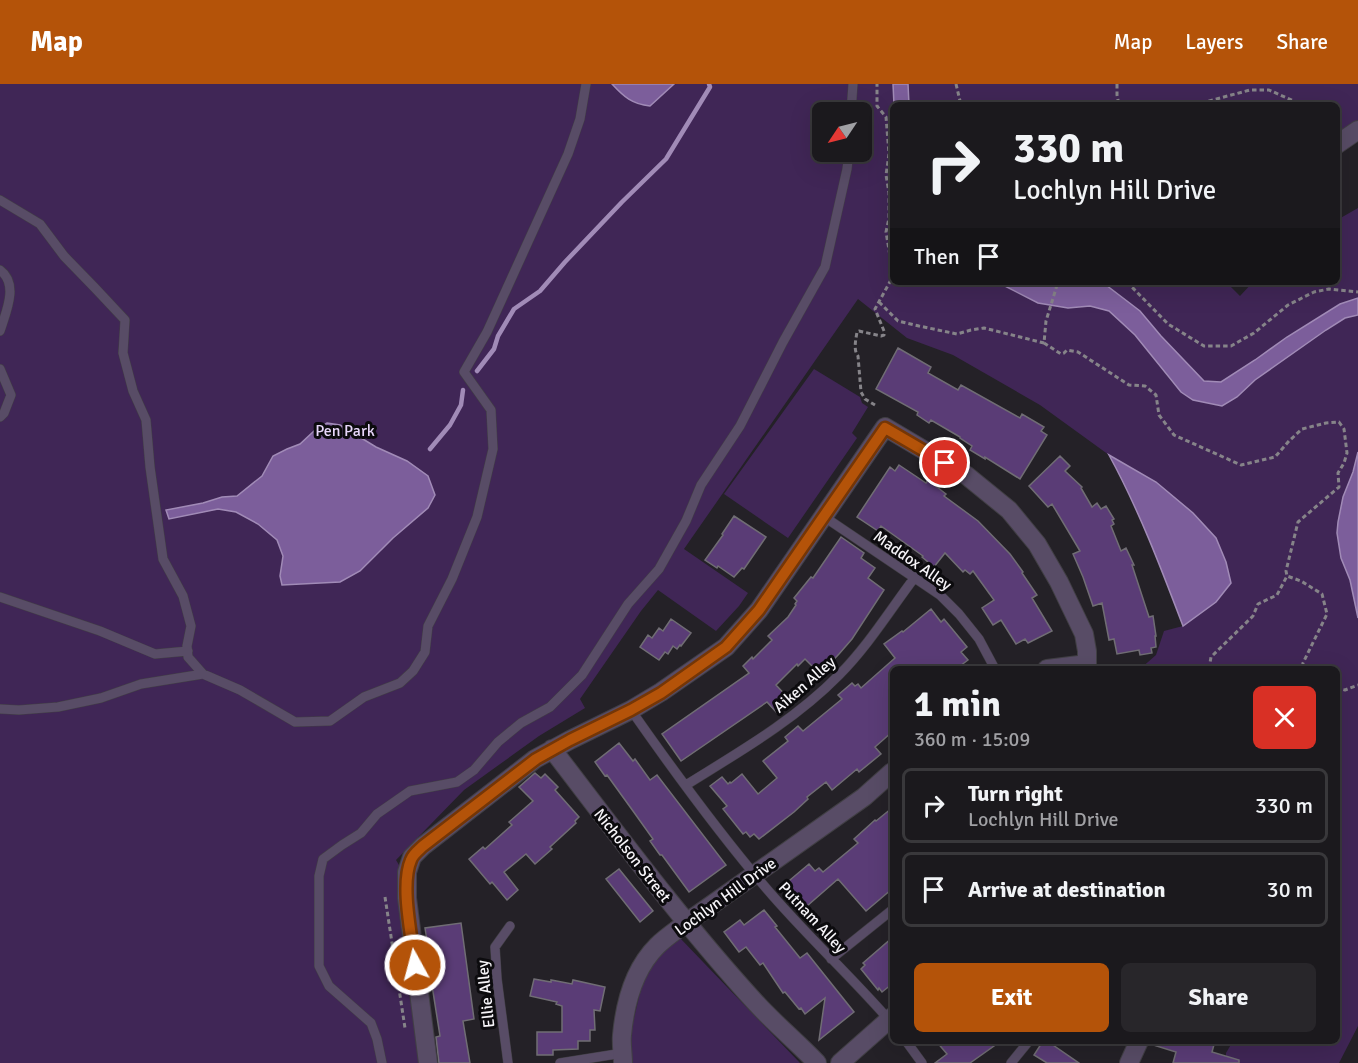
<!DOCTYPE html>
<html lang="en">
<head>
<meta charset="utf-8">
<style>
  :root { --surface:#1b191d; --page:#28262a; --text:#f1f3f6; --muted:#a0a0a4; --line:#39383b; --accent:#b45309 }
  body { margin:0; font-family:Signika,sans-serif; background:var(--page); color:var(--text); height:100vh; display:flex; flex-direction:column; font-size:22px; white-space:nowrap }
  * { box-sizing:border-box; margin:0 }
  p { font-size:20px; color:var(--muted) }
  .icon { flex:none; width:33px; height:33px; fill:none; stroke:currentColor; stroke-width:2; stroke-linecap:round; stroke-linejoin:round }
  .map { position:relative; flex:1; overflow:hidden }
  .panel { position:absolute; left:890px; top:582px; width:450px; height:378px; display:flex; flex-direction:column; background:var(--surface); border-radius:9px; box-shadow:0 6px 24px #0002,0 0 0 2px var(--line) }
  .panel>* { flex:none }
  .guide { position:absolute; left:890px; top:18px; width:450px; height:183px; border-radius:9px; box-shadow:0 6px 24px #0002,0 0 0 2px var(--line); background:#1b191d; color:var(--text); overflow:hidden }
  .needle { width:39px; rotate:235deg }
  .tools { position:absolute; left:812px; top:18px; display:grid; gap:12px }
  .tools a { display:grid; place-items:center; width:60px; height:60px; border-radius:9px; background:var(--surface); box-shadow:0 6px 24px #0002,0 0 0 2px var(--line); font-size:30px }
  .pin { position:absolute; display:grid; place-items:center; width:51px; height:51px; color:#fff; margin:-26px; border:3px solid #fff; border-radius:50%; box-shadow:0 2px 6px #0007 }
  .me { position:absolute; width:66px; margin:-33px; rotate:353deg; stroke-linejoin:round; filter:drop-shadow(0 0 4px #0008) }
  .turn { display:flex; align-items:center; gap:21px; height:126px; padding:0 24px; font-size:27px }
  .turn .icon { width:78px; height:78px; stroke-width:2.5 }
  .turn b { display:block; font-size:42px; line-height:51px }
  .then { display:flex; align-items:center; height:57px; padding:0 24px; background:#0003; gap:12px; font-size:22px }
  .round { display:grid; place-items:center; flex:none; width:63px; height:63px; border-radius:9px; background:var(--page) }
  .overview { display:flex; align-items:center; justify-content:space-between; height:102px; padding:0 24px }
  h1 { font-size:36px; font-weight:700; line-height:45px }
  .button { display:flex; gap:12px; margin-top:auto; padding:12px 24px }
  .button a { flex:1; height:69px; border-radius:9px; background:var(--accent); color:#fff; font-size:24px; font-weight:700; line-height:69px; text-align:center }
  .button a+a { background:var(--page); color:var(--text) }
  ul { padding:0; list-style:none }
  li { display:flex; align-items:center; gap:18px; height:75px; margin:0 12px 9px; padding:0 12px; border:3px solid var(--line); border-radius:9px }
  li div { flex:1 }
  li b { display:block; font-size:22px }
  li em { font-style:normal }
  header { display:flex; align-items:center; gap:36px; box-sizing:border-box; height:84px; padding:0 30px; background:var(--accent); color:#fff }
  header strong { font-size:28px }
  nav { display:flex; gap:33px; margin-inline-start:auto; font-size:21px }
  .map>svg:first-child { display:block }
  .green { fill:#402656; fill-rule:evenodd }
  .water { fill:#7c5e9b; stroke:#a18bb7; stroke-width:1.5 }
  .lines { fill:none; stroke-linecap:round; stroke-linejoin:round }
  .stream { stroke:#a18bb7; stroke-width:4.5 }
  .building { fill:#5a3c76; stroke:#706d74; stroke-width:1.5 }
  .service-casing { stroke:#413f44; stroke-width:10 }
  .minor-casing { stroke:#413f44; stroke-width:20 }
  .path { stroke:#868489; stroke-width:3; stroke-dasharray:4.5 3; stroke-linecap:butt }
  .service { stroke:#584c66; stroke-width:9 }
  .minor { stroke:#584c66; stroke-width:18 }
  .route-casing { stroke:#753606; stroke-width:15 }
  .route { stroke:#b45309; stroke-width:10 }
  .labels { text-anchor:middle; stroke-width:6; stroke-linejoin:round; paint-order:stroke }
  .park-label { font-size:16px; fill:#e8d7fb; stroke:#0c0b0e }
  .street-label { font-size:16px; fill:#f6f4f8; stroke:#0c0b0e }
</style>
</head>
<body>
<header>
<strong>Map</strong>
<nav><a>Map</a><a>Layers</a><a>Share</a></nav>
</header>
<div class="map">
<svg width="1358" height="979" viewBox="0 0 1358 979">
  <rect width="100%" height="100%" fill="#242127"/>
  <path class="green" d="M0,0H1358V37L1337,53L1336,21H892V198H997L1038,219L1068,224L1090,222L1109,227L1135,251L1172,298L1193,316L1222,322L1237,313L1255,296L1326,246L1345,234L1358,231V368L1353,388L1343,413L1338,438L1337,449L1341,474L1350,496L1358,534V942L1339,979H1226V969L1233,957H1336V585H1140L1156,571L1164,547L1183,542L1216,454L1193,429L1156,398L1109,371L1040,321L953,271L907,254L858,215L684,465L748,509L739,522L716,547L658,506L641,527L580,615L585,624L539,652L464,706L396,776L399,781L424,979H0ZM822,28H861V68H822Z
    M1358,124V214L1340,220L1287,253L1255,276L1221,298L1203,297L1161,252L1140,227L1016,198H1226L1240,212L1253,198H1336L1337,136Z
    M814,285L860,313L862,319L868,323L852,349L857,354L788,454L724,410Z
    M680,854L800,979H632L630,951L642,900L652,879L662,868Z"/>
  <path class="water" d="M612,0H674L650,22C632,20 624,13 612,0Z
    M893,0H908L909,21H894Z
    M997,198H1102L1140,227L1161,252L1204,297L1221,298L1255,276L1287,253L1340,220L1358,214V231L1345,234L1326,246L1255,296L1237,313L1222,322L1193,316L1181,308L1135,251L1109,227L1090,222L1068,224L1038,219Z
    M327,339L340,341L376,363L407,377L428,392L435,411L428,424L393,454L360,487L340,498L282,501L280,492L283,472L277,456L258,440L236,428L218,425L169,435L166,426L203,419L222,413L237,412L262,392L273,372L287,365L300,360L315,346Z
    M1358,368V534L1350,496L1341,474L1337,449L1338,438L1343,413L1353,388Z
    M1109,371L1156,398L1193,429L1216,454L1226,478L1231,499L1216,518L1183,542C1161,484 1139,426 1109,371Z"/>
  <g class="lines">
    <path class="stream" d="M477,287L494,265L498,252L514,225L540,207L565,178L622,118L666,75L710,3L709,0
      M430,365L450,341L461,321L463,306"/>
  </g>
  <path class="building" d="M898,264L931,283L928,289L958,306L961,301L1020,334L1022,330L1044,343L1041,347L1047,351L1020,395L985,373V375L970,366L972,362L960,354V353L931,336L929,339L917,331L918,328L876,305Z
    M1060,372L1070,382L1065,387L1082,403L1081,404L1092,423L1097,419L1101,425L1106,422L1114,435L1112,436L1114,440L1111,442L1121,467L1126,464L1134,481H1132L1149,533L1153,532L1156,552H1155L1156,563L1151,564L1152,569L1140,571L1139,566L1117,570L1114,555L1109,556L1102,519L1093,522L1083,493L1073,470L1080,467L1052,420L1048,423L1029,402Z
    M899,381L926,399L928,396L946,410L944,412L978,437L1010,470L1023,488L1022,489L1037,511L1032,514L1052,547L1028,559L1025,555L1016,560L1001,536L993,541L982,524L994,516L973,487L970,490L965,486L963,488L945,469L934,483L922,473L923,472L881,442L878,447L857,433L890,383L895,387Z
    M734,432L766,453L744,485L742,484L734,493L718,482L717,484L705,476L723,451L722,450Z
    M841,453L864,469L861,474L875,484L868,494L884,506L852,555L839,570L820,590L805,575L798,582L797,580L776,601L790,616L777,629L767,618L681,677L662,650L749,589L743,582L752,573L753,575L772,556L768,552L788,533L796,521L795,520L797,517L794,514L811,493L813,494Z
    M931,525L941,538L944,535L967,563L961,568L968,576L956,585H892V648L875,663L881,670L859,688L857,685L832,706L826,698L807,713L808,715L794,728L759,755L754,750L750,753L746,748L743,750L723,725L727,722L710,702L722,693L728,700L730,698L731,699L742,690L758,710L777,694L763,677L788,657L785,653L798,642L803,647L842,615L838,611L852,599L855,602L858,600L861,604L895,574L884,560L902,547L903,548Z
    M671,535L691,549L681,562L680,561L677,565L673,562L668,570L665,568L659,576L640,563L648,551L652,554L659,544L663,547Z
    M619,659L633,677L635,675L650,696L657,691L726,781L689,808L662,771H660L650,757L653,755L633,727L607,691L605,692L595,678Z
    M535,689L541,694L545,690L558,703L555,706L579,733L575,737L576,739L550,763L552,765L535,780L526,770L504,788L518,806L507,816L492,798L490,800L469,775L483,763L485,765L512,741L509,738L533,717L519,703Z
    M892,724V805L866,827L838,795L799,829L785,813L790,809L784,801L809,780L815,787L819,784L823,788L858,759L854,755L875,736L876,737Z
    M619,785L653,827L640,838L606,795Z
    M764,826L777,842L775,843L800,874L807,869L854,928L819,956L825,914L805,930L801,924L799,925L785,908L783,909L763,879L760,881L746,863L739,868L724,848L740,836L744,841Z
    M461,839L474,935L463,937L470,979H439L436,953L440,952L428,876H430L425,844Z
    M892,854V894L889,897L892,900L882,908L879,904L878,906L861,885L865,881L863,879Z
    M534,895L551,898V896L572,900L573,896L605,903L600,927L594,926L595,946H590V957H578V965L553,966V971H537V948H562V922L556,920L557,918L530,912Z
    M936,957H1001L970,979H935L947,970Z
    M1043,957H1047L1079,979H1047L1034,971Z
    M1150,957H1215L1212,968L1239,976V979H1173L1176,968L1150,960Z"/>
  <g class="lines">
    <defs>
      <path id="service" d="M851,28L853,0
        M0,116L40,140L64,172L95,204L125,236L123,269L133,307L146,336L150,383L163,475L183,512L191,542L187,562L188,573L203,590
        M0,186C19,200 6,228 0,247
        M0,285L11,311L4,329L0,333
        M823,432L940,511L959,530L979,555L995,585
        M0,513L100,547L155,570L188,567
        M0,625L19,626L58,623L101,614L141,600L203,590L240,606L295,638L330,637L364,613L400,599L413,587L425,568L428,542L452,495L477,433L493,365L491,326L464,288L487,248L568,70L580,35L586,0
        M631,626C673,686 718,748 766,804C805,850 850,891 890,937
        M686,701C739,668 795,636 839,591C868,562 890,526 915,493
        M831,875L892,826
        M906,957L922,979
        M382,979L377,955L371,939L329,902L319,882V792L323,775L342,761L361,749L377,730L410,707L457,698L474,686L498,658L521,639L550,623L582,591L628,520L659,485L686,437L701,401L740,342L783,258L825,183L847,85L849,68
        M508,979L497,895L495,863L510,842
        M560,979L623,969
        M1011,979L1029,957"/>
      <path id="minor" d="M1336,61L1358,46
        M1047,585L1087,580
        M552,665C618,751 682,838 755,918C775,940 797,958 817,979
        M428,979L407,814V788L412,773L423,762L535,675L570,656L631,626L661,608L726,563L759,526L885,343L966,391L1009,426L1037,460L1059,498L1084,550L1087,567V585
        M623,979C623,970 621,960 622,951C625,919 634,885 657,862C666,853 677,846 686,839L864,713L892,688
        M840,979L892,933
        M1129,979L1139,957"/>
    </defs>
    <use href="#service" class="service-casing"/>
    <use href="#minor" class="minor-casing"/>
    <path class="path" d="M956,0L961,21
      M1117,0V11L1119,21
      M1194,21L1250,6H1269L1303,21
      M1127,198L1168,240L1204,262H1231L1254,249L1288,221L1314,208L1329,205L1358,208
      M879,218L898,237L919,242L957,250L971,246L984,244L1044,259L1046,237L1058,198
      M1044,259L1061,270L1064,269L1067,266L1078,268L1129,301L1145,302L1156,311L1159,331L1174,351L1241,381L1275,373L1289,357L1302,345L1326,339L1339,338L1344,345L1347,369L1344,379L1338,389L1339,403L1298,438L1286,487L1287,492L1301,497L1322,510L1327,530L1303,579L1302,585
      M875,321L865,315L861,308L858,272C853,266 856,255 857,248L859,247L881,252L884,251V247L875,225L892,194L890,172L886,148L889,134V109L886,91L889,70L886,33L877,22V0
      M1121,585L1125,583L1127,585
      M1209,585L1211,573L1253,532L1258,520L1277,511L1287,492
      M1336,604L1345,606L1358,601
      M385,813L405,944"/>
    <use href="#service" class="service"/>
    <use href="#minor" class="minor"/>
  </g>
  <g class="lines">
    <defs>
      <path id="route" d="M415,881C412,853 400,801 411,776C413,770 419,766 423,762L536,675L570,656L631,626L661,609L726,563L759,526L885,344L945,379"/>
    </defs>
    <use href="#route" class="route-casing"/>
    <use href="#route" class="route"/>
  </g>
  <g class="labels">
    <g class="park-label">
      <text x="345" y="352">Pen Park</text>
    </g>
    <g class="street-label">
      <text transform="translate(913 476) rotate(35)" y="6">Maddox Alley</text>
      <text transform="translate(804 600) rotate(-41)" y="6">Aiken Alley</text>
      <text transform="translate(633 771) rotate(52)" y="6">Nicholson Street</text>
      <text transform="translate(725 812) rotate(-36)" y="6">Lochlyn Hill Drive</text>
      <text transform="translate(813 833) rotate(47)" y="6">Putnam Alley</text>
      <text transform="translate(485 910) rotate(-96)" y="6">Ellie Alley</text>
    </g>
  </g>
</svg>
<div class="tools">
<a><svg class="needle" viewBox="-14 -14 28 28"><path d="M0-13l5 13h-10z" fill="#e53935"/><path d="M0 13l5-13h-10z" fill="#a0a0a4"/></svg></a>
</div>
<div class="pin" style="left:945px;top:379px;background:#d93025"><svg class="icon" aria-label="arrive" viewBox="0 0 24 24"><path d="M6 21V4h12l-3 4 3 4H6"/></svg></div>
<svg class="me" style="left:415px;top:881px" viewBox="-20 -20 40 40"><circle r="17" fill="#b45309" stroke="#fff" stroke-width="3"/><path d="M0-11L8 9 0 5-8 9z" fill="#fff"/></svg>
<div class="guide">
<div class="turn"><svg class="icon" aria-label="right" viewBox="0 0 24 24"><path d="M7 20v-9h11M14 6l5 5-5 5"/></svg><div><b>330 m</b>Lochlyn Hill Drive</div></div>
<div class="then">Then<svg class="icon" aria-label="arrive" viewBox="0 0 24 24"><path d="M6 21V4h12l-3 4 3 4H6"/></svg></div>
</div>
<section class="panel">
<div class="overview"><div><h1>1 min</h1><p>360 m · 15:09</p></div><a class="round" style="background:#d93025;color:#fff"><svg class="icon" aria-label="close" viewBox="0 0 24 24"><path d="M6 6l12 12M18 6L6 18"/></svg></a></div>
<ul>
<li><svg class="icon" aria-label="right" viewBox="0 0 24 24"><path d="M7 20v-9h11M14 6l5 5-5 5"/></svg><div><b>Turn right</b><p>Lochlyn Hill Drive</p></div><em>330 m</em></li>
<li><svg class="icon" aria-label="arrive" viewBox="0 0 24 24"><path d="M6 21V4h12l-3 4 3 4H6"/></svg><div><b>Arrive at destination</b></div><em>30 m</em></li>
</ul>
<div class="button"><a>Exit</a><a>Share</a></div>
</section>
</div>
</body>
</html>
